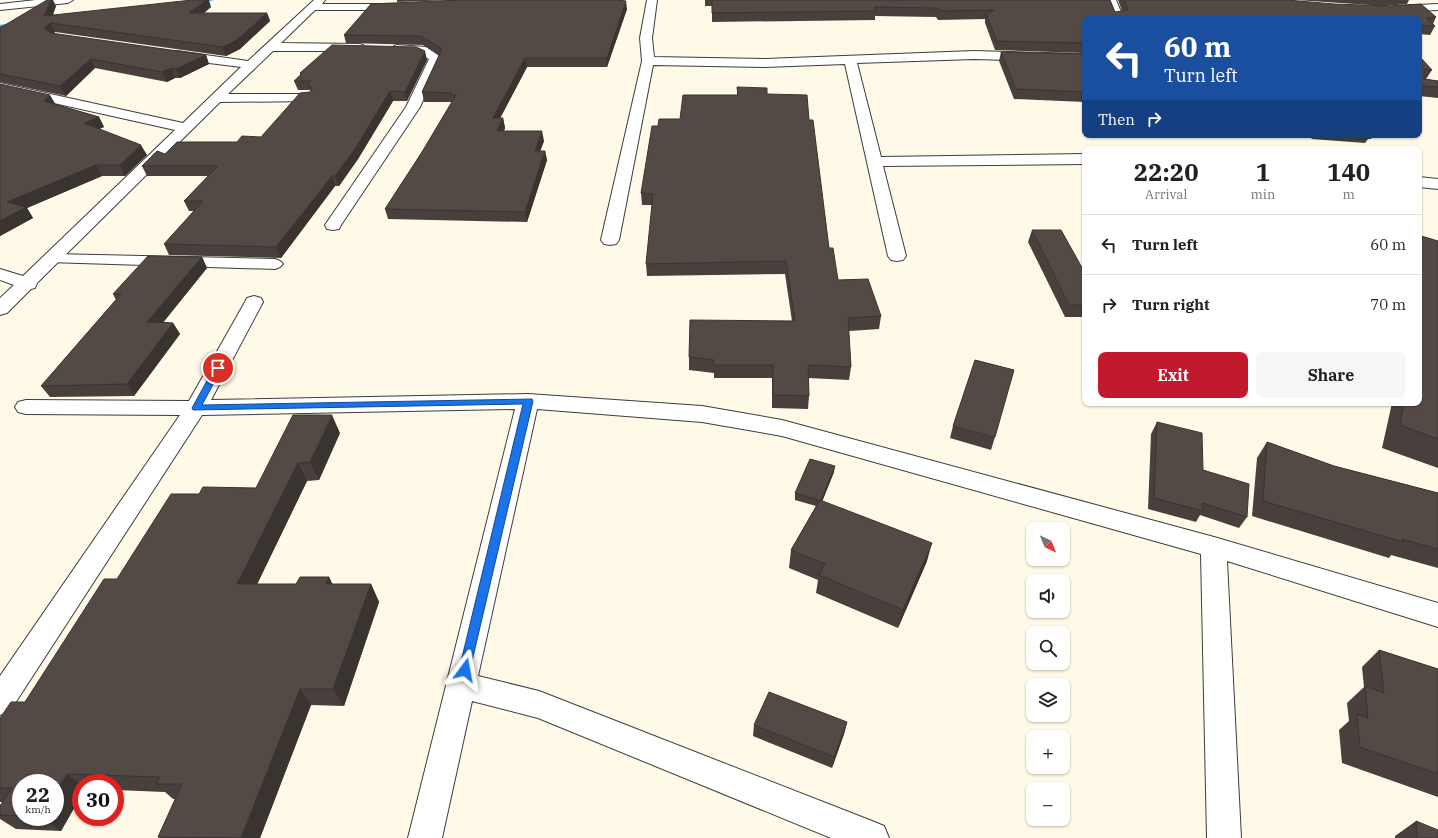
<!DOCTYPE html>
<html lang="en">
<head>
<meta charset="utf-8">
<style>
  :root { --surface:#fff; --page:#f6f6f6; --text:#202124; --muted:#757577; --line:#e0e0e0; --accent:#c21a2c }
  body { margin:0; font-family:"IBM Plex Serif",serif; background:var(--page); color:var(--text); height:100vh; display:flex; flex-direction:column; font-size:15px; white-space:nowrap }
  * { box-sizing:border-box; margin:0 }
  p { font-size:13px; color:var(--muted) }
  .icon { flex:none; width:22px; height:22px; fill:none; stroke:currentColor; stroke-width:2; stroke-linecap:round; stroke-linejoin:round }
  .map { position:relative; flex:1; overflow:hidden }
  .drawer { position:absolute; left:1082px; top:146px; width:340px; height:260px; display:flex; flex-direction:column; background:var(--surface); border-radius:8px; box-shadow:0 1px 3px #0004 }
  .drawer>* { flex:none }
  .hud { position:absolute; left:1082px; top:16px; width:340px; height:122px; border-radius:8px; box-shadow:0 1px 3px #0004; background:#1a4fa0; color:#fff; overflow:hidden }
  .needle { width:26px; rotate:137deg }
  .fabs { position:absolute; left:1026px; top:522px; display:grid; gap:8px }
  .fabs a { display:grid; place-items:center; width:44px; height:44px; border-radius:8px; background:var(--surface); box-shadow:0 1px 3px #0004; font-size:20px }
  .speed { position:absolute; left:12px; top:774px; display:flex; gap:8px; font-size:20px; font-weight:700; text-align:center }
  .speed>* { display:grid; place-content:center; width:52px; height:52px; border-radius:50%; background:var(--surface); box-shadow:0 1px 3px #0004; line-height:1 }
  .speed small { font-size:10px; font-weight:400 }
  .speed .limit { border:6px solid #d22; background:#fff; color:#111 }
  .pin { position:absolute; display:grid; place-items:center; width:34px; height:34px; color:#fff; margin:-17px; border:2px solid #fff; border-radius:50%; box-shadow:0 1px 4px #0007 }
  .me { position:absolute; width:44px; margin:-22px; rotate:13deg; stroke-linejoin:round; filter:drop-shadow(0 0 3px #0008) }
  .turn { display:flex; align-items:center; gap:14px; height:84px; padding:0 16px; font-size:18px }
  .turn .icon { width:52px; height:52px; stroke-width:2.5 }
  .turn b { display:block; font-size:28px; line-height:34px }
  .then { display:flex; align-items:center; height:38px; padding:0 16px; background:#0003; gap:8px; font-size:15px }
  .eta { display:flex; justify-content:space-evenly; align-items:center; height:68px; text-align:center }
  .eta b { font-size:24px; font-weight:700; line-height:28px }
  .button { display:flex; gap:8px; margin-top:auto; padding:8px 16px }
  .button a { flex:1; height:46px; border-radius:8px; background:var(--accent); color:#fff; font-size:16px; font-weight:700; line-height:46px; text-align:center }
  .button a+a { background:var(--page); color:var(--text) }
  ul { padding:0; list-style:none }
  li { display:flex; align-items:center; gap:12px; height:60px; padding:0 16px; border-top:1px solid var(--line) }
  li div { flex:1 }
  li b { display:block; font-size:15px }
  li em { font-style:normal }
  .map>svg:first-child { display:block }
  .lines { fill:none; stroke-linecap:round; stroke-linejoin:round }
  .stream { fill:#299cd7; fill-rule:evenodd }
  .service-casing { stroke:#3d3d3d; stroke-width:2 }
  .minor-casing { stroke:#3d3d3d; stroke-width:2 }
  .service { fill:#fff; fill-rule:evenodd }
  .minor { fill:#fff; fill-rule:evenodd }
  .wall { fill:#47403c; fill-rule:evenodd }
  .shaded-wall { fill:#3a3431 }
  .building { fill:#534a46; stroke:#3a3431 }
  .route { fill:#1a73e8; stroke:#114b97 }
</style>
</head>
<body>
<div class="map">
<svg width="1438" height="838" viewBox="0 0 1438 838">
  <rect width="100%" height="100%" fill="#fff9e7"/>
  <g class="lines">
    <path class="stream" d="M200,0H215L196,3L194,2Z
      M17,22L19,23V25L0,29V25Z"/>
    <defs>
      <path id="service" d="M53,254L275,259L280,261L283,264L280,267L275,269L48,262L45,259L48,256Z"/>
      <path id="minor" d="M36,0H73L68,3L0,10V4Z
        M314,0H325L322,4H397L402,7L397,10H315L281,43L359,44L363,45L365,48L363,51H273L228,94H307L312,95L314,98L312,101L220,102L37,283L35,288L31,289L7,313L0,315V298L14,285L0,280V269L23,276L175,130L0,91V83L183,123L241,67L177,59L171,55L173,52L177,51L248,61Z
        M647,0H657L652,38L654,57L765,59L974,51L1085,54V62L974,59L857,63L881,157L1085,154V164L883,166L906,256L903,260L897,261L891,260L888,256L845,64L765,67L653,65L619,240L616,244L610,245L604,244L601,240L642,61L640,38Z
        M1106,0H1116L1124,19H1112Z
        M1438,4V10L1395,12L1389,9L1395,6Z
        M396,45L426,47L442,58L420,107L341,225L339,229L333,230L327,229L325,225L406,107L429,59L419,54L392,52L390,49Z
        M1419,177L1438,179V189L1419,187Z
        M254,296L261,298L263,302L211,400L528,394L702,406L782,420L1214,537L1438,603V627L1227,561L1241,838H1207L1201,554L782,436L702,422L537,409L478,676L539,691L872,821L884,826L889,838H831L538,718L472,701L442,838H408L515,409L202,415L10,711L0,715V676L180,415L26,414L18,412L15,407L18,402L26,400L189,401L245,302L247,298Z"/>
    </defs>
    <use href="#service" class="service-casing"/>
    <use href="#minor" class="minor-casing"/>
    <use href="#service" class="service"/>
    <use href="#minor" class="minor"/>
  </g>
  <path class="wall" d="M397,0H619L627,9L607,67H527L500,118H503L505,128L504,131L544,141L540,151H545L547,160L527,222L388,219L385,209L422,152L452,102H424L422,92L439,55L423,45L346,43L344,35L454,0L397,2Z
    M705,0H1110L1115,12L1122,11L1118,0H1287L1436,17L1433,24L1435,26L1430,35L1419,34V19H1085V53L995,50L985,23V19L938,20L936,17L875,16V20L712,22V6H705Z
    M1296,0H1409L1407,4L1385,6Z
    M56,6L53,15L211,7L204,13H267L270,21L240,49L226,56L55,32L53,34L206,55L209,64L180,78H175L167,82L95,68L66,96L0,82V28Z
    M1001,52L1085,54V102L1014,99L999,61Z
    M1419,56L1432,70L1426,79L1438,81V98L1419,96Z
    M427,60L407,101H393L358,159L339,186H335L281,258L169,255L164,244L194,211H189L184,201L208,176H147L142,166L165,154L237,142L261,137L310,92L311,90H298L294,81L300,75V73Z
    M0,84L55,104L99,117L104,127L99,129L147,155L125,176H102L27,208L33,218L0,236Z
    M737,87L767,94L809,120L829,248L838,280L881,316L879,329L849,331L851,367L849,380L808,378L809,396L808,409L772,408V378H714V373L689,370V357L792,321L785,274L647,276L646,264L652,205H642L641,193L680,119L737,95Z
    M1309,135H1373L1371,139H1368L1365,143L1312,139Z
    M1032,230L1085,273V317H1065L1028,242Z
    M1421,236L1438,241V468L1382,448L1392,403H1419V239Z
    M202,257L207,268L163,322L173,323L180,334L134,396L50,397L41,386L116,300L113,294Z
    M1157,422L1247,517L1239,528L1200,515L1196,522L1148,509L1151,434Z
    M953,426L995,437L991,450L950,438Z
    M340,433L319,480L307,481L257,584H296L329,577L332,584H371L379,602L344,706L311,705L260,838H160L158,837L176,799H173L165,792L115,790V783H81V796L61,831L16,829L0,819V806L2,802H0V718L25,702L117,579L199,494L256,488ZM21,783L55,817H21Z
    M1267,442L1334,466L1438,493V568L1391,555L1389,558L1252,516L1257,458Z
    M834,472L822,501L927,561L898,628L816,593L818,580L789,568L791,550L816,506L795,500V493Z
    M1379,650L1438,669V797L1342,763L1339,730L1349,721L1347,703L1364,687L1362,667Z
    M847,722L844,734L832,768L753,736L754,725Z
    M1416,821L1438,838H1395V836Z"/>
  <path class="shaded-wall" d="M51,0H53L56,6L49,24L51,23L55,32L49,37L44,28V16Z
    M206,0H209L211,7L192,22L189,13Z
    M626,1L627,9L607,67V58Z
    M267,13L270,21L240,49L226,56L222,47Z
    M425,51L427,60L407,101L405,92Z
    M206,55L209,64L180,78L176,69Z
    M525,58L527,67L495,128L493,118Z
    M91,59L95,68L66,96L60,86Z
    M171,68L175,78L167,82L162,72Z
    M390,91L393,101L358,159L339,186L335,176Z
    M50,95L56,105L44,101Z
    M99,117L104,127L90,133L84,123Z
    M503,118L505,128L499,140L497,131Z
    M542,131L544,141L537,160L535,151Z
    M141,145L147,155L125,176L120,165Z
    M545,151L547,160L527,222L525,212Z
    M96,165L102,176L27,208L33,218L0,236V221L7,202Z
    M332,176L335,186L281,258L276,247Z
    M202,257L207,268L154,334L147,322Z
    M173,323L180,334L134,396L127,384Z
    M332,415L340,433L319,480L310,462Z
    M298,463L307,481L249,601L237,584Z
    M835,466L834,472L820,507L821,501Z
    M932,543L927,561L898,628L903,610Z
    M329,577L338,595L326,584Z
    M371,584L379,602L344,706L333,689Z
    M300,689L311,705L260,838H241Z
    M847,722L844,734L832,768L834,757Z
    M67,774L81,785V796L61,831L41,817H55V793Z"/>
  <path class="building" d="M47,0H51L44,16L192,0H206L189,13H267L237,40L222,47L51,23L44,28L51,33L206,55L176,69L171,68L162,72L91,59L60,86L0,74V28Z
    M461,0H618L626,1L607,58H525L493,118H503L497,131H542L535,151H545L525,212L385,209L422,152L456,95H450L452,93L422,92L442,49L421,36L344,35L371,4Z
    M712,0H1110L1115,12L1128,10L1124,0H1287L1334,4L1390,6L1421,4L1436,17L1426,18L1435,26L1419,25V19H1229L1217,18V19H1085V43L997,41L986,14L994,10L939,11L938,8L874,7L876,11L712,13Z
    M332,45L416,47L425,51L405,92L390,91L355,149L335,176H332L276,247L164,244L203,201H184L218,166H142L157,151L165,154L177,142H237L242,136L261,137L300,93L310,92L312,88L308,84L311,81H294L302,74L300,73Z
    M1001,52L1085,54V92L1016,89Z
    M1419,56L1432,70L1424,69V79L1438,81V87L1419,86Z
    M0,84L50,95L44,101L99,117L84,123L141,145L120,165H96L7,202L26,207L0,221Z
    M737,87L767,88V94L807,95L809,120H813L829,248H833L838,280L868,279L881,316L848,318L851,367L808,365L809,396L773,395V365H714V360L689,357L690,320L795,321L786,261L646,264L653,194L641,193L652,126H658L659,119H680L683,95H738Z
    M1032,230H1061L1085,273V305H1069Z
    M1421,236L1438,241V439L1400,425L1404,403H1419V244Z
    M148,256L202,257L147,322L173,323L127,384L41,386L121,294H113Z
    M975,360L1014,370L995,437L953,426Z
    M293,415H332L310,462L298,463L237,584H296L300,577H329L326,584H371L333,689H300L241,838L158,837L182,784H156L160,777L67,774L55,793V783H21V816L0,815V806L12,788H0V718L11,702H25L104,579H117L171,494H199L203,487L256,488Z
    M1157,422L1202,433L1203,470L1249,484L1247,517L1202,503L1203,511L1154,498Z
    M1267,442L1334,466L1438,493V549L1402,539L1403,542L1263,501Z
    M810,459L835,466L821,501L795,493Z
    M820,500L932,543L903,610L819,575L825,564L791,550Z
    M1379,650L1438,669V774L1360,747L1357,714L1368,718L1365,686L1384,693Z
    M769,692L847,722L834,757L754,725Z
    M1416,821L1438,830V838H1417Z"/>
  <path class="route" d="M218,365L222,368L202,405L532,399L533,401L469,674L465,675L461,674L459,670L523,404L193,410L192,408L214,368Z"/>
</svg>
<div class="fabs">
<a><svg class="needle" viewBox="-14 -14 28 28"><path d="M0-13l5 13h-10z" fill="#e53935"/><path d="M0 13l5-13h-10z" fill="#757577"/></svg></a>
<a><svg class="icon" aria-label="sound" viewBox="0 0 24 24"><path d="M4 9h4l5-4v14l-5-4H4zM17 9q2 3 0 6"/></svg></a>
<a><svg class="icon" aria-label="search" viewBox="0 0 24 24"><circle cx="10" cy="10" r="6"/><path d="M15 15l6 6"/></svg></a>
<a><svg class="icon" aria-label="layers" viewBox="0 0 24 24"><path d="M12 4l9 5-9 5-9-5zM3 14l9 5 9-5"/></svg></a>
<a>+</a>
<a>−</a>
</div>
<div class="speed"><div>22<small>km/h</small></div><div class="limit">30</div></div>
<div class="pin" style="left:218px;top:368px;background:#d93025"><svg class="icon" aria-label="arrive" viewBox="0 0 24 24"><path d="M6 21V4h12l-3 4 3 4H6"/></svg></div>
<svg class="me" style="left:465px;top:670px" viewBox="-20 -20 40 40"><path d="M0-17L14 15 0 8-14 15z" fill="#1a73e8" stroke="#fff" stroke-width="4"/></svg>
<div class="hud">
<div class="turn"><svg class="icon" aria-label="left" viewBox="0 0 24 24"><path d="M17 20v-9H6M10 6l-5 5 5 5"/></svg><div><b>60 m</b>Turn left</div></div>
<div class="then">Then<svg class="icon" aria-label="right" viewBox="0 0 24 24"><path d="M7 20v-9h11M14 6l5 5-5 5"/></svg></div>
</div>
<section class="drawer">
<div class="eta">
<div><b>22:20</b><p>Arrival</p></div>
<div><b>1</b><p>min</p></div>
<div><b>140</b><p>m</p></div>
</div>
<ul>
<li><svg class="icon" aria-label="left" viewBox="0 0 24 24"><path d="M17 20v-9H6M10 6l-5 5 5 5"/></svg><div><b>Turn left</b></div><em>60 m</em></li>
<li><svg class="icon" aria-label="right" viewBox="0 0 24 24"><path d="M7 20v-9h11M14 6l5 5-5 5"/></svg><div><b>Turn right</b></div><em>70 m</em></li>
</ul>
<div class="button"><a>Exit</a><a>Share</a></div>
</section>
</div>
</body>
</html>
